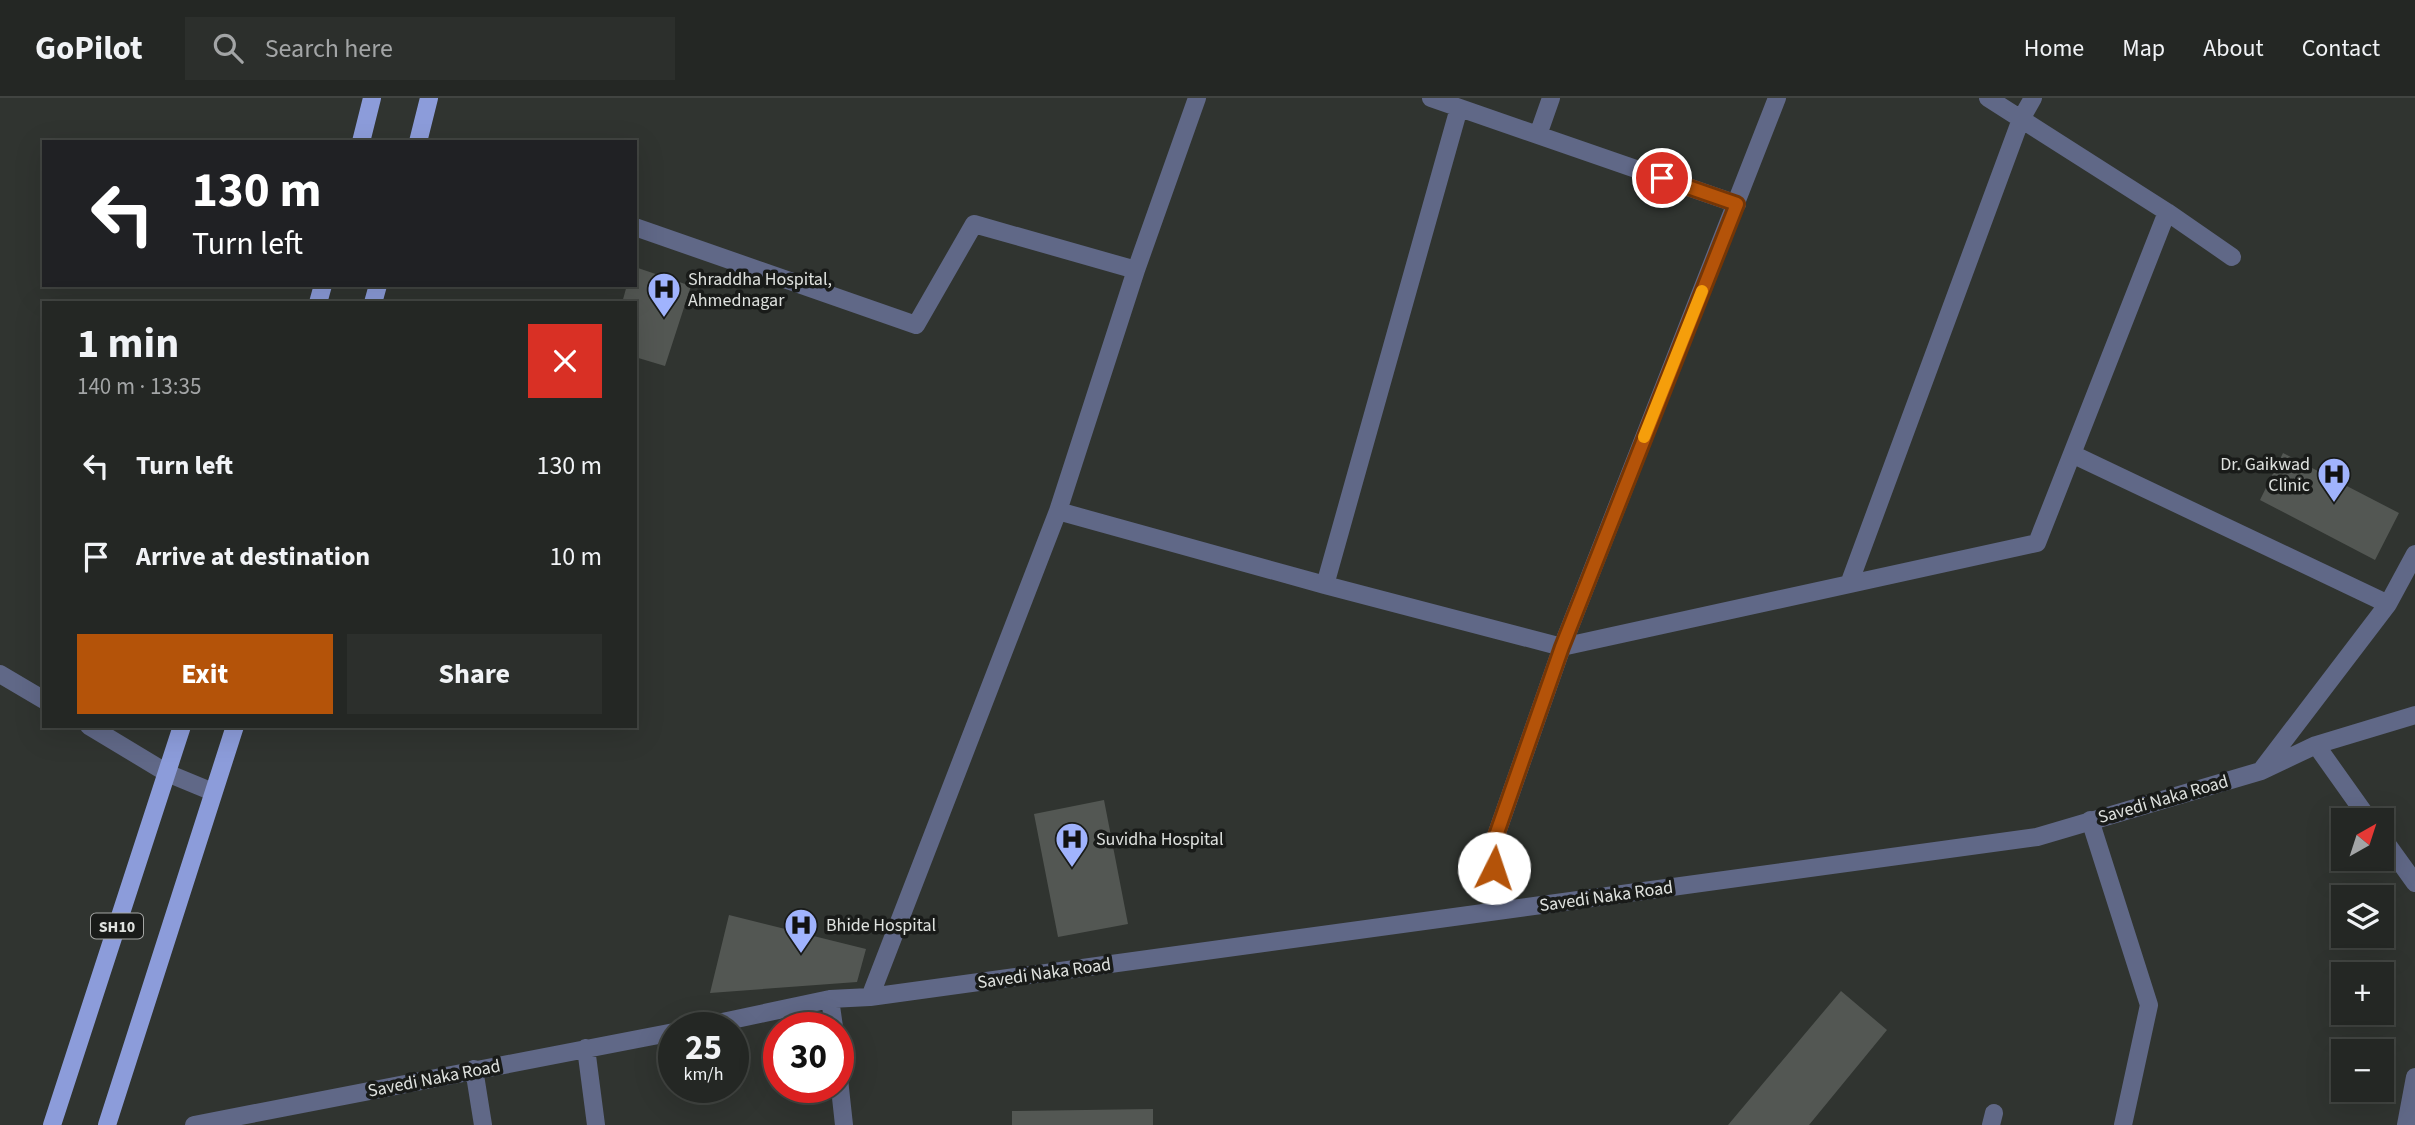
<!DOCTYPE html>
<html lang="en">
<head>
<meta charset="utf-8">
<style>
  :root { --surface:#242724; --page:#2c2f2c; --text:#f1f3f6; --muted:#a3a5a6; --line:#414441; --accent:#b45309 }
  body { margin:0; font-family:"Source Sans 3",sans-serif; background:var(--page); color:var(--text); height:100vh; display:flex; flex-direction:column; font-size:26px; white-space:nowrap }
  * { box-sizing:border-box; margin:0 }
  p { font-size:23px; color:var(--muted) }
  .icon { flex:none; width:38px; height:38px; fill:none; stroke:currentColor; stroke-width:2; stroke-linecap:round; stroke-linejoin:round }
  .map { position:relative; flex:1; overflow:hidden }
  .sheet { position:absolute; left:42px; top:203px; width:595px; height:427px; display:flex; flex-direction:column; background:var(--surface); border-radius:0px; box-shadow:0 7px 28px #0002,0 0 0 2px var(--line) }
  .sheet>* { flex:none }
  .guide { position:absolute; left:42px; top:42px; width:595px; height:147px; border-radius:0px; box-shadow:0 7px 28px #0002,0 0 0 2px var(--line); background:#202124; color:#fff; overflow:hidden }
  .needle { width:46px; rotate:39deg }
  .buttons { position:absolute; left:2331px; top:710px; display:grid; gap:14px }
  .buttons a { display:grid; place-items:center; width:63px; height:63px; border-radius:0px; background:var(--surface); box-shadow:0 7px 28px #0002,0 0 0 2px var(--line); font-size:35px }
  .speed { position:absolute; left:658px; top:914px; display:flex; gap:14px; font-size:35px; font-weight:700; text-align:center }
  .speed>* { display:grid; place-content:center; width:91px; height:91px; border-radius:50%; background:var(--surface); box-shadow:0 7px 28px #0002,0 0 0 2px var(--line); line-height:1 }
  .speed small { font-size:18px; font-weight:400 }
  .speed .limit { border:10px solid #d22; background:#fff; color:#111 }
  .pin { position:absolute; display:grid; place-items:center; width:60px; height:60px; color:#fff; margin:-30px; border:4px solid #fff; border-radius:50%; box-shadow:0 2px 7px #0007 }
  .me { position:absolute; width:77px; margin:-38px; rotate:4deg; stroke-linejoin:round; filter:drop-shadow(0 0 5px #0008) }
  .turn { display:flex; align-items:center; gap:24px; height:147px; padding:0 35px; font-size:32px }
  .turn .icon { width:91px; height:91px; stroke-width:2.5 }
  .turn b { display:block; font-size:49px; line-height:60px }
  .round { display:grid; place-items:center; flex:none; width:74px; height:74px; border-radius:0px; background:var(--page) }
  .headline { display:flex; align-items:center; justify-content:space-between; height:119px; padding:0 35px }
  h1 { font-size:42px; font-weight:700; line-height:52px }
  .primary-button { display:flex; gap:14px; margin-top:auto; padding:14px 35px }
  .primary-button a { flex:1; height:80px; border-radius:0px; background:var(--accent); color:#fff; font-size:28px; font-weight:700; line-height:80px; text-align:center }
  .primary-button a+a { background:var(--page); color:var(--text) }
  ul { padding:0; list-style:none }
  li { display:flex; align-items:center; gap:21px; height:91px; padding:0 35px }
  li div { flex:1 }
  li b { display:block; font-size:26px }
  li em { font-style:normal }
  header { display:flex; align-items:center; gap:42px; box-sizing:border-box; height:98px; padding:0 35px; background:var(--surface); border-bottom:2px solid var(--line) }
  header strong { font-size:33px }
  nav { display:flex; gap:38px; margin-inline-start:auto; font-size:24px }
  .search { width:490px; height:63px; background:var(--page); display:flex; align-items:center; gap:18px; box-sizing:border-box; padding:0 24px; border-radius:0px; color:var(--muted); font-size:26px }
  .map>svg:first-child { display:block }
  .building { fill:#535753 }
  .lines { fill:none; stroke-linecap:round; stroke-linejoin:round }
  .minor { stroke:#606887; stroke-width:18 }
  .major { stroke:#8c9cda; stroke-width:18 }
  .route-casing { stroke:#753606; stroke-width:18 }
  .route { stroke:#b45309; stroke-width:12 }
  .slow { stroke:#f59e0b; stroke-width:12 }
  .labels { text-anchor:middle; stroke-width:7; stroke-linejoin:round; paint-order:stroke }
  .shield { fill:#191b19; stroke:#a4a6a4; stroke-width:2 }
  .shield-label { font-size:16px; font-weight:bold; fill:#dfe2df }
  .poi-label { font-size:18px; fill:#dfe2df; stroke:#191b19; text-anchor:start }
  .street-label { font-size:18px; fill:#dfe2df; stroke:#191b19 }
</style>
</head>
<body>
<header>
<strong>GoPilot</strong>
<div class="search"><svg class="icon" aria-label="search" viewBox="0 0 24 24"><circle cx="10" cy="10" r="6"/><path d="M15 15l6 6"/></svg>Search here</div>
<nav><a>Home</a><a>Map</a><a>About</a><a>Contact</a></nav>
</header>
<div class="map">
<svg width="2415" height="1027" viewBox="0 0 2415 1027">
  <rect width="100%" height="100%" fill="#303430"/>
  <path class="building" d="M635,169L691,188L665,268L635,259V205H622L627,187H635Z
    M2283,355L2399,415L2375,462L2260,402Z
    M1104,702L1128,826L1058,839L1034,716Z
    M729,817L866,851L857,884L710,895Z
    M1841,893L1887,932L1809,1027H1728Z
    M1153,1011V1027H1012V1013Z"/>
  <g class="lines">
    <path class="minor" d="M1431,0L1737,106
      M1988,0L2167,114L2232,159
      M1538,37L1551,0
      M635,129L916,227L974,126L1136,172
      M2072,356L2388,506
      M1058,413L1325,487L1562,549L2037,445L2167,114
      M1849,486L2021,21L2033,0
      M1325,487L1459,10
      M0,576L44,602
      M89,628L167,675L213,694
      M2316,647L2370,723
      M2263,670L2388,506L2415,456
      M2090,722L2149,907L2123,1027
      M2382,739L2415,785
      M1499,812L1492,749L1562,549L1777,0
      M870,899L1058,413L1136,172L1197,0
      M830,901L834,929
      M699,929L830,901L870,899L2037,739L2261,673L2316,647L2415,617
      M586,950L596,1027
      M474,971L483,1027
      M838,972L844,1027
      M194,1027L674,934
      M1991,1027L1994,1015
      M2406,1027L2415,979"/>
    <path class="major" d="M361,44L372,0
      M418,44L429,0
      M318,205L323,187
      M373,205L378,187
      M52,1027L182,628
      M107,1027L235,628"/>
  </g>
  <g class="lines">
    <defs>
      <path id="route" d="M1494,770L1492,749L1562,549L1737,106L1662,80"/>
    </defs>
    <use href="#route" class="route-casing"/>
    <use href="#route" class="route"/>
    <path class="slow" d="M1644,339L1702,193"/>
  </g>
  <defs>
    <symbol id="hospital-pin" viewBox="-11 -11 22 30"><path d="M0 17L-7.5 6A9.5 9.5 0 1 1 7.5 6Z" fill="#a0b3fd" stroke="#191b19"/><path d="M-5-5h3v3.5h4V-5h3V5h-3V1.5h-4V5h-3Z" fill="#111"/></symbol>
  </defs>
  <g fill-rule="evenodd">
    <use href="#hospital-pin" x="645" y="172" width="38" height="52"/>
    <use href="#hospital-pin" x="2315" y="357" width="38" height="52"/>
    <use href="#hospital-pin" x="1053" y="722" width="38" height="52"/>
    <use href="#hospital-pin" x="782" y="808" width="38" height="52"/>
  </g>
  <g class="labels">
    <rect class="shield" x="91" y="815.5" width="52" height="25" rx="5"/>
    <g class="shield-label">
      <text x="117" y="834">SH10</text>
    </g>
    <g class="poi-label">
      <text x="688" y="187">Shraddha Hospital,<tspan x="688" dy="21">Ahmednagar</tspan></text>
      <text x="2310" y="372" text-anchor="end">Dr. Gaikwad<tspan x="2310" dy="21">Clinic</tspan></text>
      <text x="1096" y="747">Suvidha Hospital</text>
      <text x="826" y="833">Bhide Hospital</text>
    </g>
    <g class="street-label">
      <text transform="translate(2163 701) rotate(-16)" y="6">Savedi Naka Road</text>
      <text transform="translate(1606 798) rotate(-8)" y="6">Savedi Naka Road</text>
      <text transform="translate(1044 875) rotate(-8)" y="6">Savedi Naka Road</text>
      <text transform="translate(434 980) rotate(-11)" y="6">Savedi Naka Road</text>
    </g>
  </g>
</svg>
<div class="buttons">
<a><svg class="needle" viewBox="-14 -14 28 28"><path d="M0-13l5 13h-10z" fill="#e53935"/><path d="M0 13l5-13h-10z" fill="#a3a5a6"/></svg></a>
<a><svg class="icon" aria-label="layers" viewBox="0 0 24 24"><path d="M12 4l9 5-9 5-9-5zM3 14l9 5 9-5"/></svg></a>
<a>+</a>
<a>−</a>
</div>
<div class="speed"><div>25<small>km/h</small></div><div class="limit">30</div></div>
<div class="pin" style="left:1662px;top:80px;background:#d93025"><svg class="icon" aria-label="arrive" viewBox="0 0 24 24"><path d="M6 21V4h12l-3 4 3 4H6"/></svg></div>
<svg class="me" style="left:1494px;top:770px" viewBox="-20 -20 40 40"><circle r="19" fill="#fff"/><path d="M0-13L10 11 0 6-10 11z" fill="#b45309"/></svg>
<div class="guide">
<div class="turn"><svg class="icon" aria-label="left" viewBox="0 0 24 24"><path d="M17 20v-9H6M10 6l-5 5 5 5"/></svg><div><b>130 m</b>Turn left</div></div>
</div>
<section class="sheet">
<div class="headline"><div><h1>1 min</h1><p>140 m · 13:35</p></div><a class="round" style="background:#d93025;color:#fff"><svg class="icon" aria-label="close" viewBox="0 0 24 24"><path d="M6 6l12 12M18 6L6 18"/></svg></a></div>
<ul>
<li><svg class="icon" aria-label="left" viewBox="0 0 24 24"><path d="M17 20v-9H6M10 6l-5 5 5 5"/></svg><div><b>Turn left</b></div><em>130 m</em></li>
<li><svg class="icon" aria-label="arrive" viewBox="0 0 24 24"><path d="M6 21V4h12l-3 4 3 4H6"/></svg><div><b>Arrive at destination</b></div><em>10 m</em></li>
</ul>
<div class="primary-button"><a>Exit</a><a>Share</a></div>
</section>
</div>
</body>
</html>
